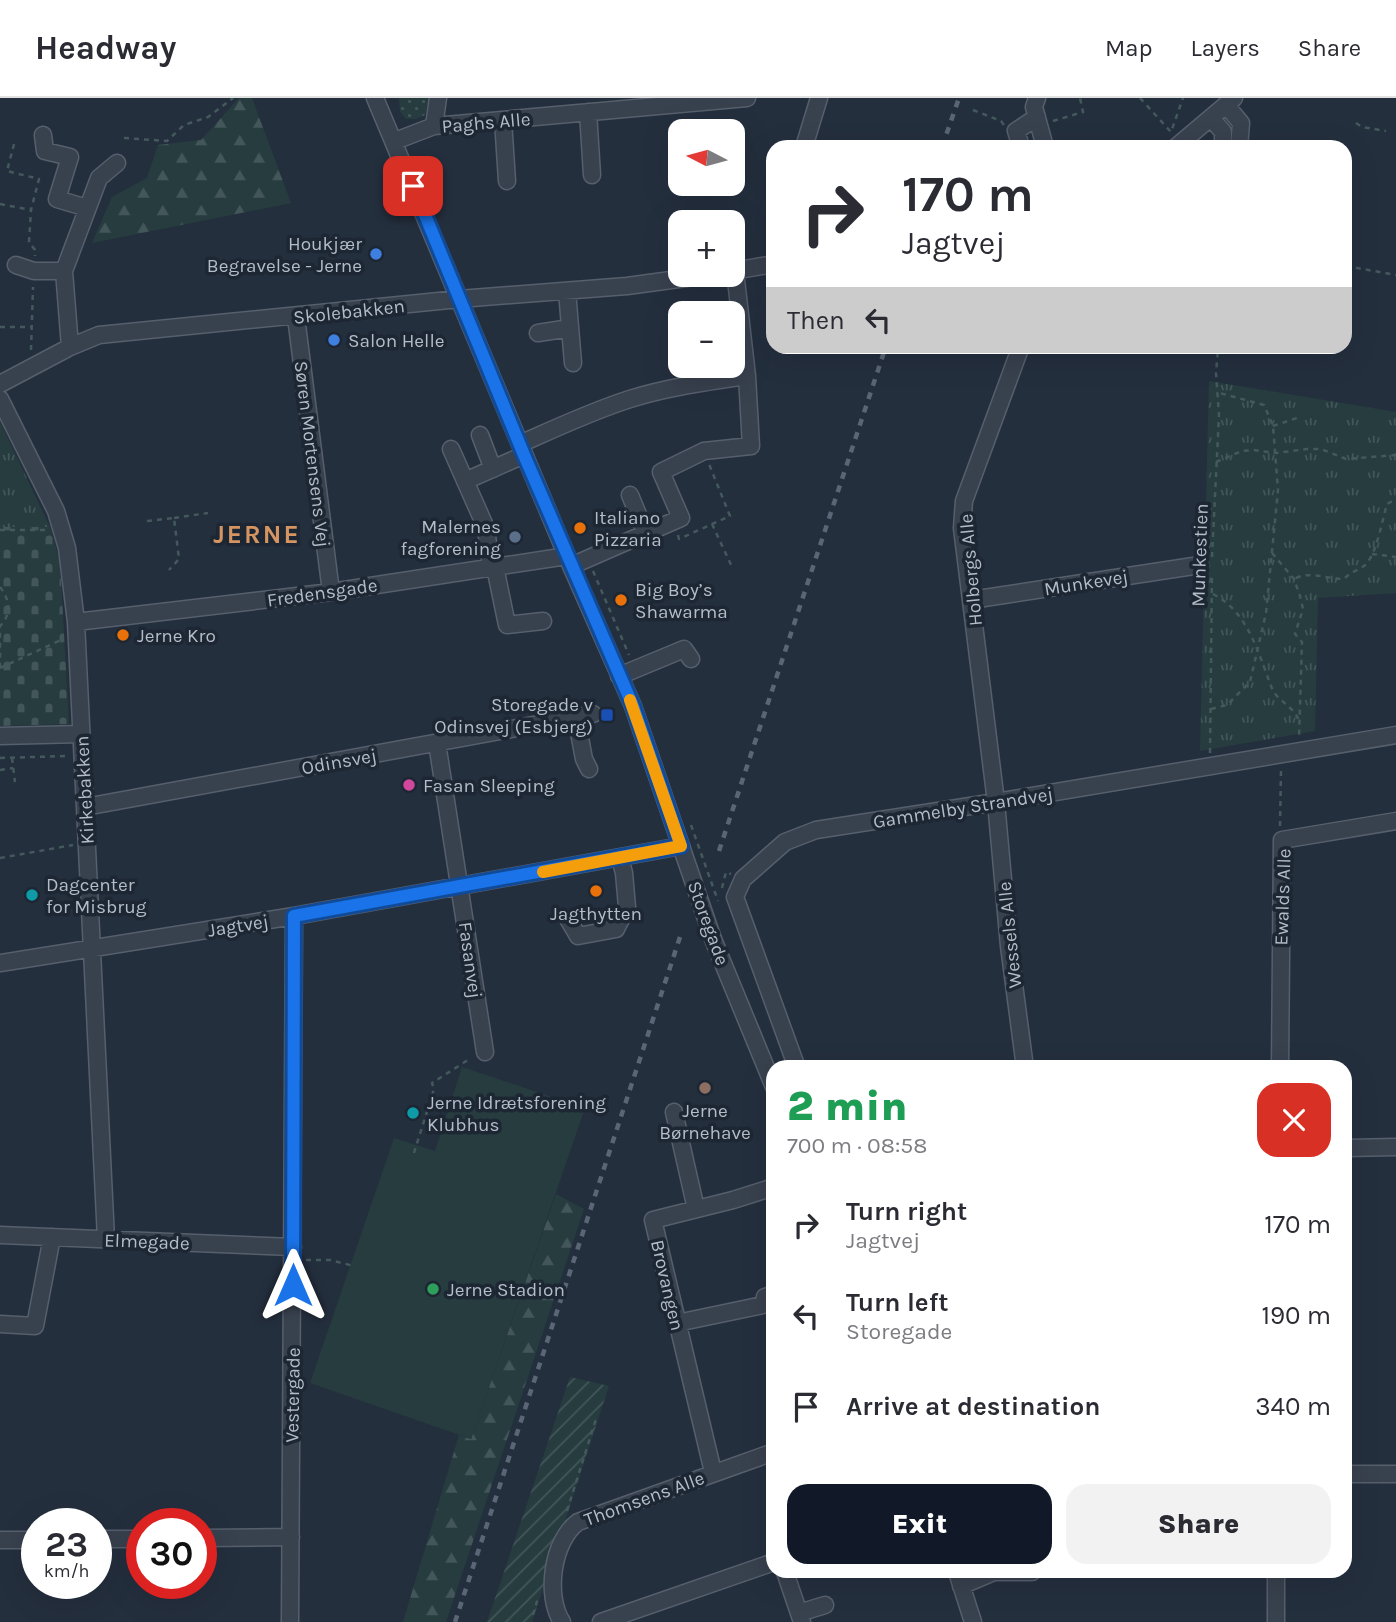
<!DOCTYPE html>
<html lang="en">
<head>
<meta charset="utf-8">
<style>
  :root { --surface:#fff; --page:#f2f2f3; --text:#2b2b33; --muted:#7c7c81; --line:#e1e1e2; --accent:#111827 }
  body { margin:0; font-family:Karla,sans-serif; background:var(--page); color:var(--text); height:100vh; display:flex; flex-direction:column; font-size:26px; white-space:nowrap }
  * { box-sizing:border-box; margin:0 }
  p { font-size:23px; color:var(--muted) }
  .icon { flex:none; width:38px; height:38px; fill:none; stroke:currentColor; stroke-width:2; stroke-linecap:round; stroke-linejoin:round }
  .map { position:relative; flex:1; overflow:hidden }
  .details { position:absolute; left:766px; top:962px; width:586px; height:518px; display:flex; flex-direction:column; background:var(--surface); border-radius:21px; box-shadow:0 7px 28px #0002 }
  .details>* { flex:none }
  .guide { position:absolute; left:766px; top:42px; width:586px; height:214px; border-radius:21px; box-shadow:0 7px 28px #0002; background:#fff; color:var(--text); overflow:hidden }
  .needle { width:46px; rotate:276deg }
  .tools { position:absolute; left:668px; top:21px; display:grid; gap:14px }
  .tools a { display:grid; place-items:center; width:77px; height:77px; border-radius:14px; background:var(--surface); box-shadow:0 7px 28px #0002; font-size:35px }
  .speed { position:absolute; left:21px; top:1410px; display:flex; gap:14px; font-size:35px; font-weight:700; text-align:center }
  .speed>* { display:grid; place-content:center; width:91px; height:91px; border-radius:50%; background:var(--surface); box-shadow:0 7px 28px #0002; line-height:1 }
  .speed small { font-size:18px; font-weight:400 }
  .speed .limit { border:10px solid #d22; background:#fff; color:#111 }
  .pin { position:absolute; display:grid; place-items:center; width:60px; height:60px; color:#fff; margin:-30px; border-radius:14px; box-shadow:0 4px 10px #0006 }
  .me { position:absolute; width:77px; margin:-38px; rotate:0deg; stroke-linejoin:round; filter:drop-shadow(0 0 5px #0008) }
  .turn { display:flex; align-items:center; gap:24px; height:147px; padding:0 21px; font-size:32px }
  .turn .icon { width:91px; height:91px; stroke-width:2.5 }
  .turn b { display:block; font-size:49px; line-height:60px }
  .then { display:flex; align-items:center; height:66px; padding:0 21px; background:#0003; gap:14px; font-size:26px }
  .round { display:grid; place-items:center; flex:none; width:74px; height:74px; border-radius:21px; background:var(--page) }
  .summary { display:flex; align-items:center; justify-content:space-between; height:119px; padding:0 21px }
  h1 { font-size:42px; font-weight:800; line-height:52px; color:#1e9e55 }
  .button { display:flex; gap:14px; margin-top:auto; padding:14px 21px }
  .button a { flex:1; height:80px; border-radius:21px; background:var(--accent); color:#fff; font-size:28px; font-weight:800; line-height:80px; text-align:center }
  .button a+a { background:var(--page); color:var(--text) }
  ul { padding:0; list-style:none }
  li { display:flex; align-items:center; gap:21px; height:91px; padding:0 21px }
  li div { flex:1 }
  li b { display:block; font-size:26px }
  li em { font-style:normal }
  header { display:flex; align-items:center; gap:42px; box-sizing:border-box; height:98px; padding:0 35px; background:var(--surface); border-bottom:2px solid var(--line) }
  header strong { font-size:33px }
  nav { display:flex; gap:38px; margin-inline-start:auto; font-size:24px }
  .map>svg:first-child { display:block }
  .grass { fill:url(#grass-dots) }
  .forest { fill:url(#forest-firs) }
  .cemetery { fill:url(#cemetery-stones) }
  .park { fill:url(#park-tufts) }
  .garden { fill:url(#garden-furrows) }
  .pitch { fill:#263c3f }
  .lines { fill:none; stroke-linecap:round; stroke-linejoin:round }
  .minor-casing { stroke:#565f6c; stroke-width:19 }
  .path { stroke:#44595c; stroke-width:2.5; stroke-dasharray:5 5; stroke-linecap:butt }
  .minor { stroke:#38414e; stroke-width:16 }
  .rail { stroke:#5a6575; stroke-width:4.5; stroke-dasharray:7 7; stroke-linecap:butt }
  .minor-bridge-casing { stroke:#565f6c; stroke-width:19; stroke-linecap:butt }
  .minor-bridge { stroke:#38414e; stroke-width:16 }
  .route-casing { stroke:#114b97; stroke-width:18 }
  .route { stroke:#1a73e8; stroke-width:12 }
  .slow { stroke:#f59e0b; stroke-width:12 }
  .shop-dot { fill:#3f7fe0; stroke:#1d2633; stroke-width:2.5 }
  .food-dot { fill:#e8710a; stroke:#1d2633; stroke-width:2.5 }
  .service-dot { fill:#5c6f8a; stroke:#1d2633; stroke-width:2.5 }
  .transit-dot { fill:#1a4fb4; stroke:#1d2633; stroke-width:2.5 }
  .hotel-dot { fill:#d1479c; stroke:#1d2633; stroke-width:2.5 }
  .culture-dot { fill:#0f9aa8; stroke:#1d2633; stroke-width:2.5 }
  .education-dot { fill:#8d6e63; stroke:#1d2633; stroke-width:2.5 }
  .leisure-dot { fill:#2e9e5b; stroke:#1d2633; stroke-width:2.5 }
  .labels { text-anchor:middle; stroke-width:7; stroke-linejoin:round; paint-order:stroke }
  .street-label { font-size:19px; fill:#b4bcc9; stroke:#1d2633 }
  .poi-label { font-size:19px; fill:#b4bcc9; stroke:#1d2633; text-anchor:start }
  .district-label { font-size:26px; font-weight:bold; letter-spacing:2px; fill:#d59563; stroke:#1d2633 }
</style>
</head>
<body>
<header>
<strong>Headway</strong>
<nav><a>Map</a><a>Layers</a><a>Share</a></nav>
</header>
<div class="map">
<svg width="1396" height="1524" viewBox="0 0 1396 1524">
  <defs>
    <pattern id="grass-dots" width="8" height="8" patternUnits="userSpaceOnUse" patternTransform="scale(1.75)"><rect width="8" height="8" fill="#263c3f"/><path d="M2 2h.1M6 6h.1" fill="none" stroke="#435659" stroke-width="1.8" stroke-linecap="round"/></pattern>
    <pattern id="forest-firs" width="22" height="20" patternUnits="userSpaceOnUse" patternTransform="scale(1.75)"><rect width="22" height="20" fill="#263c3f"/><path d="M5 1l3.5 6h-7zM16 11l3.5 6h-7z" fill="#435659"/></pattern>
    <pattern id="cemetery-stones" width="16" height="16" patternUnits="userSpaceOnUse" patternTransform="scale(1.75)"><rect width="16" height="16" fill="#263c3f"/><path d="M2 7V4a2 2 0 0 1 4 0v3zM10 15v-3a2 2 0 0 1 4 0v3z" fill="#435659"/></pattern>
    <pattern id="park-tufts" width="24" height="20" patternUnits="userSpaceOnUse" patternTransform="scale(1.75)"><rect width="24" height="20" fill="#263c3f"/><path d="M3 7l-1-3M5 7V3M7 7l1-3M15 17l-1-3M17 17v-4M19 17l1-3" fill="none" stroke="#435659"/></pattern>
    <pattern id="garden-furrows" width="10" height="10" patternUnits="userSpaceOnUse" patternTransform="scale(1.75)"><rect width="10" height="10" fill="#263c3f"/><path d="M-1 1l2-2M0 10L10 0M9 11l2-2" fill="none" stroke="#435659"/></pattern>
  </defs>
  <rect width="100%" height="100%" fill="#242f3e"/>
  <path class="grass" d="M399,0H429L425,17L416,21H406L400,14Z"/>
  <path class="forest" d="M239,0H252L291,105L92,145L112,99L147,80L158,47L201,42Z
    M556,1096L584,1111L446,1524H403L459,1337L471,1341Z"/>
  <path class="cemetery" d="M0,429H50L60,464L69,626L0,628Z"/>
  <path class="park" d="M1209,283L1396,314V495L1318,500L1315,633L1200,653Z
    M0,324L50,429H0Z"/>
  <path class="garden" d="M570,1279L609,1288L532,1524H487Z"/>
  <path class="pitch" d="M462,969L585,1010L471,1341L310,1285L394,1040L435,1053Z"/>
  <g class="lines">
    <defs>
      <path id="minor" d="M1037,0L1034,9L1045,49
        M1226,7L1241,25L1239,49
        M588,14L592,77
        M1211,20L1223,34V49
        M503,22L507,83
        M434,28L438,0
        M43,37L45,53L70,59L57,101L87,110
        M395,43L434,28L747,0
        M804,49L819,0
        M1021,49L1016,33L1037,19
        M1176,49L1234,0
        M16,167L34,173H64
        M733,173L774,166
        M567,193L573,265
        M296,219L331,494
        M538,235L570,230
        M1021,248L964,403L962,430L996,704L1009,848L1025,970
        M70,249L64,173L99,80L117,65
        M0,286L70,249L99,237L459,201L627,188L708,177
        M0,301L56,413L67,450L76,524L106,1141
        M480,337L493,371
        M520,346C556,330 592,313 630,301C668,289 707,284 747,278
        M451,351L486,430L491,470
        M465,383L524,357
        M630,397L646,436
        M571,468L681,420L661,374L704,353L751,348L747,278L735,173
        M495,469L507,527L543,523
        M971,502L1200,467
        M76,524L331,494L567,458
        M619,578L684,551L691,561
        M576,619L584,661L589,671
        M0,638L81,636
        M437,645L485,954
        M85,709L593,616
        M568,821L578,838L616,831L627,809L624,775L620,760
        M713,841L774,989
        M0,865L294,818L681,748L633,608L571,468L375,0
        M797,970L735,799L743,781L785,744L816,732L996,704L1396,637
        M1280,970L1282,742L1396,723
        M674,1014L696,1111
        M1346,1050L1396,1049
        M0,1137L293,1149
        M677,1225L763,1207L765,1199L774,1196
        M0,1226L35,1228L52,1139
        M713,1374L653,1122L733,1102L774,1089
        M1346,1376H1396
        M201,1440L291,1439
        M96,1441H142
        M0,1442H37
        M785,1474L802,1524
        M957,1474L973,1524
        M961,1488L994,1474H1032
        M799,1515L825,1507
        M290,1524L294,818
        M562,1524C545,1498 552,1443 578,1424L774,1354
        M601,1524L774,1464
        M1276,1524V1474"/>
    </defs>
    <use href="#minor" class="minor-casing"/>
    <path class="path" d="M1140,0L1171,34L1183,0
      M973,12L1001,23L1004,27
      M1053,23L1083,14L1080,0
      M1356,25L1362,29L1386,33
      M124,40L167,43L184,27L208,19L233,0
      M14,46L7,73L39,81L31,112L29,144L35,152V158
      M996,49L1003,42
      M0,106L31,112
      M1346,168L1396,177
      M0,229H32
      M31,252L33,189
      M1273,328L1300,319
      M1216,364L1242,353L1253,352L1276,355L1307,351H1321L1346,361L1396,357
      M174,420L208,415
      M147,423L174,420L179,461L169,472
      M712,426L732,469
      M0,432H46
      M678,437L679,441L730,418L709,366
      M1272,455L1294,481L1300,498L1303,511L1295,536L1302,544L1299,640
      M1372,456L1396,459
      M1212,459L1219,317L1216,275L1218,251L1222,248
      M593,473L629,557
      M1296,480C1311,473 1327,481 1344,481C1351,473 1361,472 1367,465C1377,453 1382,423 1387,406L1396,401
      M0,489C10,502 12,516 0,528V569
      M1213,496C1249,514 1259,558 1273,593C1281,605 1294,609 1299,623
      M0,570L61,542V539
      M1211,611L1227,607L1250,584L1266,515L1278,392L1273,328L1264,307L1216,294
      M1210,655L1212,476
      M0,660L67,658
      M12,660L15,684
      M0,672L13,670
      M691,727L718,803
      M1280,728L1281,672
      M0,760L73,747
      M722,790L726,774L731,776
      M414,1055L434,991L432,985L471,960
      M306,1162H330L354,1168
      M567,1413L596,1321
      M533,1517L538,1500"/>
    <use href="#minor" class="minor"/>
    <path class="rail" d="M942,49L959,0
      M719,753L886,248
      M455,1524L680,839"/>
    <defs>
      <path id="minor-bridge" d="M681,748L713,841"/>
    </defs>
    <use href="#minor-bridge" class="minor-bridge-casing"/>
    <use href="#minor-bridge" class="minor-bridge"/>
  </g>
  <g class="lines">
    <defs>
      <path id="route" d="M293,1187L294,818L681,748L633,608L524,357L413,88"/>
    </defs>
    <use href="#route" class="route-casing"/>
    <use href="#route" class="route"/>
    <path class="slow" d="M543,774L681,748L630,602"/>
  </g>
  <g class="shop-dot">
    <circle cx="376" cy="156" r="7"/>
    <circle cx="334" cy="242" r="7"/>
  </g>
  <g class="food-dot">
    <circle cx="580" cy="430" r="7"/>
    <circle cx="621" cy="502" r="7"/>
    <circle cx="123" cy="537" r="7"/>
    <circle cx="596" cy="793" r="7"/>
  </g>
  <circle class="service-dot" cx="515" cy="439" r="7"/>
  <rect class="transit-dot" x="600" y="610" width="14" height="14" rx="3.5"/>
  <circle class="hotel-dot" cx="409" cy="687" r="7"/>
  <g class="culture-dot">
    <circle cx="32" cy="797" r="7"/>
    <circle cx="413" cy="1015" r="7"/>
  </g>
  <circle class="education-dot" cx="705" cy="990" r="7"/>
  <circle class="leisure-dot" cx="433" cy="1191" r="7"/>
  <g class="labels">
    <g class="street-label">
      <text transform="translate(486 24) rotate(-5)" y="7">Paghs Alle</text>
      <text transform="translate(349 213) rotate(-6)" y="7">Skolebakken</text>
      <text transform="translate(313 356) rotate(83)" y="7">Søren Mortensens Vej</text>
      <text transform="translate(1199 457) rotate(-88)" y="7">Munkestien</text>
      <text transform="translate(970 472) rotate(-95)" y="7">Holbergs Alle</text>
      <text transform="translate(1086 484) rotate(-9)" y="7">Munkevej</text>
      <text transform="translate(322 494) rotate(-8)" y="7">Fredensgade</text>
      <text transform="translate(339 663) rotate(-10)" y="7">Odinsvej</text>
      <text transform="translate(84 692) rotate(-93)" y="7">Kirkebakken</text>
      <text transform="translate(963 709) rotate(-9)" y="7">Gammelby Strandvej</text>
      <text transform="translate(1282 799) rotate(-88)" y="7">Ewalds Alle</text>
      <text transform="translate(709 825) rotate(70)" y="7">Storegade</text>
      <text transform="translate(238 827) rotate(-9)" y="7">Jagtvej</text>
      <text transform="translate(1009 837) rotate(-96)" y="7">Wessels Alle</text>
      <text transform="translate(471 862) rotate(82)" y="7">Fasanvej</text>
      <text transform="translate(147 1143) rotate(2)" y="7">Elmegade</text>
      <text transform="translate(668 1187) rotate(77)" y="7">Brovangen</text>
      <text transform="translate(292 1297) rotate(-89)" y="7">Vestergade</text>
      <text transform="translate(644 1400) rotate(-20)" y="7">Thomsens Alle</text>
    </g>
    <g class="poi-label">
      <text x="362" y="152" text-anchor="end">Houkjær<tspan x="362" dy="22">Begravelse - Jerne</tspan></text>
      <text x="348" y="249">Salon Helle</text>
      <text x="594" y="426">Italiano<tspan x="594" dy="22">Pizzaria</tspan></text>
      <text x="501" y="435" text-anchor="end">Malernes<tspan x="501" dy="22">fagforening</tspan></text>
      <text x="635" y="498">Big Boy’s<tspan x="635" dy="22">Shawarma</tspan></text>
      <text x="137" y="544">Jerne Kro</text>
      <text x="593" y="613" text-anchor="end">Storegade v<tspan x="593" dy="22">Odinsvej (Esbjerg)</tspan></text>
      <text x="423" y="694">Fasan Sleeping</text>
      <text x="46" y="793">Dagcenter<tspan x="46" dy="22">for Misbrug</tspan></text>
      <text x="596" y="822" text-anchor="middle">Jagthytten</text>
      <text x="427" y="1011">Jerne Idrætsforening<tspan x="427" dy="22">Klubhus</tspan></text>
      <text x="705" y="1019" text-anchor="middle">Jerne<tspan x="705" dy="22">Børnehave</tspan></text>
      <text x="447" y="1198">Jerne Stadion</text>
    </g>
    <g class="district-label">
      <text x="257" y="445">JERNE</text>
    </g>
  </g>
</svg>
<div class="tools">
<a><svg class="needle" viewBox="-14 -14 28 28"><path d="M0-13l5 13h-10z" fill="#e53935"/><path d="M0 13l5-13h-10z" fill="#7c7c81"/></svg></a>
<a>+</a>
<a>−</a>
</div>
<div class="speed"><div>23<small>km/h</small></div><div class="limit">30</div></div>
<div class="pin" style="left:413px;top:88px;background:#d93025"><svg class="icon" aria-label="arrive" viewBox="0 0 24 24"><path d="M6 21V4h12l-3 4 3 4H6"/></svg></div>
<svg class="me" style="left:293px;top:1187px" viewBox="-20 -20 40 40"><path d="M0-17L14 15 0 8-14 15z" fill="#1a73e8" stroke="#fff" stroke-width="4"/></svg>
<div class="guide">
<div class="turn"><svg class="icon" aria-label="right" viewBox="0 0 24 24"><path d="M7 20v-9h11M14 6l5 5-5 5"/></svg><div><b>170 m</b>Jagtvej</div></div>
<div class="then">Then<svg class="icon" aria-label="left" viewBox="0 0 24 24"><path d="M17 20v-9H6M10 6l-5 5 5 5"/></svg></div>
</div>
<section class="details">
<div class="summary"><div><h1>2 min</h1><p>700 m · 08:58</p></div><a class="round" style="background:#d93025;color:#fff"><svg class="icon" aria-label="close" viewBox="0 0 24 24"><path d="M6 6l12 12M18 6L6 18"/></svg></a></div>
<ul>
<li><svg class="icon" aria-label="right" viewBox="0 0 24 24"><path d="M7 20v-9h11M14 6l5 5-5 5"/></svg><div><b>Turn right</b><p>Jagtvej</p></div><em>170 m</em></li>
<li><svg class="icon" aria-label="left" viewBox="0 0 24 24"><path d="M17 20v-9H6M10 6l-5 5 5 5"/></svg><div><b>Turn left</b><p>Storegade</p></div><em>190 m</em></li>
<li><svg class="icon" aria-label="arrive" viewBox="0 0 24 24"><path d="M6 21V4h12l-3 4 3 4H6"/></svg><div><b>Arrive at destination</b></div><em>340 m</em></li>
</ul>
<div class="button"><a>Exit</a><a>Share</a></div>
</section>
</div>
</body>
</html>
